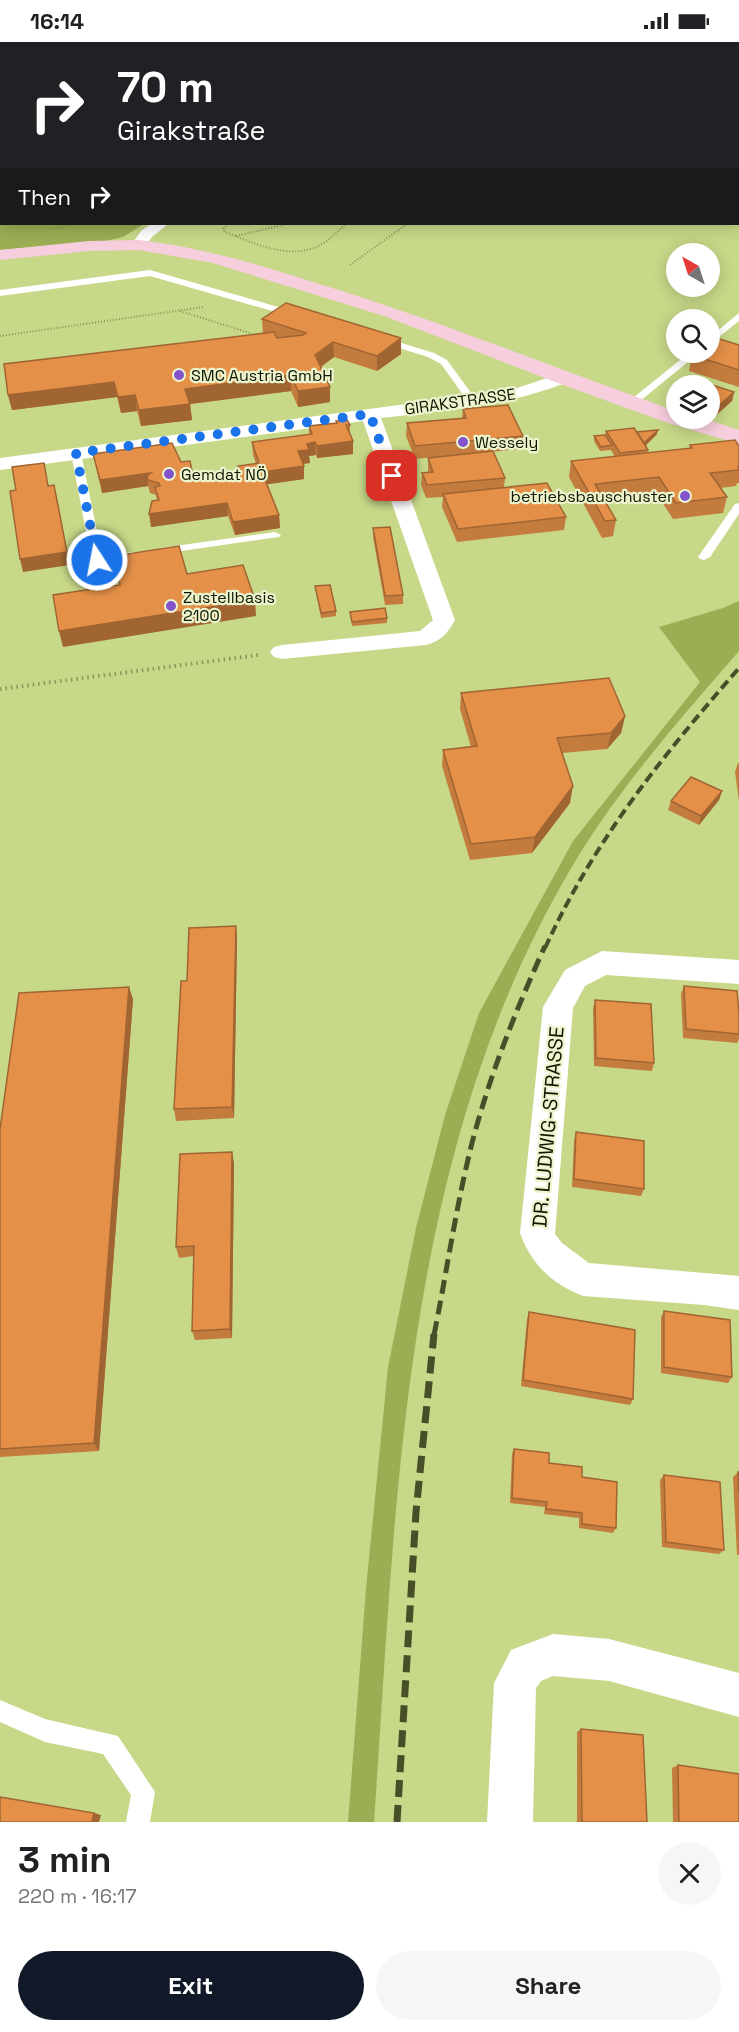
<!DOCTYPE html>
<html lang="en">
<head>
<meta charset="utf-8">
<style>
  :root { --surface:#fff; --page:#f6f6f6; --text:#202124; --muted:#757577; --accent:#111827 }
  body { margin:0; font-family:"Space Grotesk",sans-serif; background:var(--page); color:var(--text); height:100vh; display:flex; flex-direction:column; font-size:22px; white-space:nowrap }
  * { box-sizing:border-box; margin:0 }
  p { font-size:20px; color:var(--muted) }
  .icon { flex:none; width:33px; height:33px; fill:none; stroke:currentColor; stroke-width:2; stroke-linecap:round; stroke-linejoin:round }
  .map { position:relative; height:1780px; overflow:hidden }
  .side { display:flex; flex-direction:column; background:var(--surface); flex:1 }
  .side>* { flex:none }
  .guide { position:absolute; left:0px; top:0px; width:740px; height:183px; box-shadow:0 3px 15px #0003; background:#202124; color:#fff; overflow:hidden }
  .needle { width:39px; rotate:321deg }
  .controls { position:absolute; left:666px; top:201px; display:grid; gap:12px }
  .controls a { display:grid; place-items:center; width:54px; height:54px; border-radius:50%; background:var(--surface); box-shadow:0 3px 15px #0003; font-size:30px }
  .pin { position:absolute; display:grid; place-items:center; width:51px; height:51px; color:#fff; margin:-26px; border-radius:12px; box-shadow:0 3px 9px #0006 }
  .me { position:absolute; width:66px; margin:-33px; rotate:349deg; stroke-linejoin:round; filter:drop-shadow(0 0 4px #0008) }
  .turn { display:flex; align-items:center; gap:21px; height:126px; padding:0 18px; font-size:27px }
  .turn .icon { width:78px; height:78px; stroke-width:2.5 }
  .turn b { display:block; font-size:42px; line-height:51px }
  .then { display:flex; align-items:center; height:57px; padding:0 18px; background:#0003; gap:12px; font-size:22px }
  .round { display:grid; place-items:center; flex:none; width:63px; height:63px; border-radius:32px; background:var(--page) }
  .summary { display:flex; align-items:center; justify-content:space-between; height:102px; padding:0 18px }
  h1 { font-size:36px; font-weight:800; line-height:45px }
  .button { display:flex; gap:12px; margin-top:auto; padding:12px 18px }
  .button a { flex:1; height:69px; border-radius:36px; background:var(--accent); color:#fff; font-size:24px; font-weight:800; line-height:69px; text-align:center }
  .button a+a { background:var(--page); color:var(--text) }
  .status { display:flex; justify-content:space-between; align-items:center; height:42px; padding:0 30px; background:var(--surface); direction:ltr }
  .status svg { height:16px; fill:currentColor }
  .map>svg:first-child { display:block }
  .green { fill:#9cae54 }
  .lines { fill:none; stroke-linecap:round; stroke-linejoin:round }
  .path-far2 { stroke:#89965a; stroke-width:1.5; stroke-dasharray:1 2; stroke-linecap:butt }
  .path-far1 { stroke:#89965a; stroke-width:2; stroke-dasharray:1 2; stroke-linecap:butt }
  .path { stroke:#89965a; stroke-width:4; stroke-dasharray:1.5 4; stroke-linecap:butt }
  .lane { fill:#fff; fill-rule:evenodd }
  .street { fill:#fff; fill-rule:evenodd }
  .secondary { fill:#f7cede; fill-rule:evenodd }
  .highway { fill:#e55b92; fill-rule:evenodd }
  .rail-far2 { stroke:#474f29; stroke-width:4; stroke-dasharray:10 5; stroke-linecap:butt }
  .rail-far1 { stroke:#474f29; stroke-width:5; stroke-dasharray:14 7; stroke-linecap:butt }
  .rail { stroke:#474f29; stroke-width:7; stroke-dasharray:17 8; stroke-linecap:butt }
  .wall { fill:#c47c3e }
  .shaded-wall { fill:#a06532 }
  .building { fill:#e49048; stroke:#a06532; stroke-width:1.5 }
  .route { stroke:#1a73e8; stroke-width:10; stroke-dasharray:0 18 }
  .poi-dot { fill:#8353cc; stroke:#ebf4cd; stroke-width:2 }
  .labels { text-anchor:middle; stroke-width:4.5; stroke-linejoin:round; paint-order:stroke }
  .far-poi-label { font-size:16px; fill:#101400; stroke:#ebf4cd; text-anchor:start }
  .far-street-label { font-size:16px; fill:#101400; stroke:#ebf4cd }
  .street-label { font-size:20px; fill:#101400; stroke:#ebf4cd }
</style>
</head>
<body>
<div class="status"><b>16:14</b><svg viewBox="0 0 49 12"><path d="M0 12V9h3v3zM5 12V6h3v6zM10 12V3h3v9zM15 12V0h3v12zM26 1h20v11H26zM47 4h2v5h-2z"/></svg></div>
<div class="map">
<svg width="739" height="1780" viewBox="0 0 739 1780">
  <rect width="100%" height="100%" fill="#c7d888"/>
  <path class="green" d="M0,136L2,182H144L123,195L106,199L0,208Z
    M739,559V609C681,676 622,742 576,818C401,1109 397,1452 374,1780H348L366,1547L388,1325L416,1186L445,1073L479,971L573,799L700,640L659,585L723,566Z"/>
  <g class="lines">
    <path class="path-far2" d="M566,0L570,2
      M347,2L354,0
      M552,2L560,0"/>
    <path class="path-far1" d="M228,182L223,187L225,190C253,201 291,219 320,203C330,198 338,189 346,182
      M51,187L75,182
      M236,194L287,182
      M350,223L407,182
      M180,269L256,293
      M0,294L204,265"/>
    <path class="path" d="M0,647L258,613"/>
    <path class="lane" d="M150,228L299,271L300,273L293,275L150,234L0,254V248Z
      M739,271V279L710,302V295Z
      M382,295L434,311L447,318L477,359L469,361L441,322L428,315L379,300L377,298Z
      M690,310H700L634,364H628V360Z
      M76,408L81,411L102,514L133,510L139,513L137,515L77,524L71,521L73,519L91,516L71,411Z
      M739,461V472L710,515L704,518L700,517L698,515L735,462Z
      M275,490L281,493L279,495L160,512L154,509L160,506Z
      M0,1658L45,1677L118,1694L155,1750L150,1780H126L131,1753L103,1712L45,1700L0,1680Z"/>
    <path class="street" d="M738,29H739V37H738Z
      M151,182H168L152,195L144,206H134L131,203L141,189Z
      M562,331L568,332L571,336L568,340C509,364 444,368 381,376L455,578C448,591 441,599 426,603L282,617L274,615L270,610L274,605L282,603L420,589L433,578L363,379L0,428V416L511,348Z
      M602,909L739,918V942L606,933L585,944L573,966L555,1192L562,1201L589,1221L739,1234V1268L704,1263L583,1254C552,1242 531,1222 520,1191L543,965L565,928Z
      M553,1592L609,1597L739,1631V1675L609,1639L553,1634L541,1639L536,1646L533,1780H487L494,1641L511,1608Z"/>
    <path class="secondary" d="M139,198C200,205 257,222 316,241C438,278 556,327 676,369V376H703L739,388V402L668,381L555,340L387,275L213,221L139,208L89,209L0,218V208L89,199Z"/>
    <path class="highway" d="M438,0H458L437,2Z
      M482,0H502L481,2Z
      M0,91H2V101H0Z"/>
    <path class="rail-far2" d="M545,906C595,797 661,716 739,626"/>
    <path class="rail-far1" d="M434,1293C447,1229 456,1164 472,1101C490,1032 516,968 545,904"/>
    <path class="rail" d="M397,1780L416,1470L434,1292"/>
  </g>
  <path class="wall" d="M262,277L401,312L377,329L334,315L321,325L330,360L298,365L291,349L190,362L192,378L141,384L137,369L121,371L117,355L12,368L8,353L263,291Z
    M739,303V345L689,329L692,313Z
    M710,344L734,350L732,359L714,375L710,374Z
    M676,351V362L673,361L675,352Z
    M463,367L523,394L521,407L415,417L406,394L407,381L462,376Z
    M336,379L350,383V391L353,399V412L317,416L316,413L309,414L310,421L303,422L304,437L267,442L279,473L280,486L235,493L228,474L151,485L157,458L156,453L150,451L148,444L102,451L93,412L181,420L194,439L238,433V424L256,422L253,413L252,400L309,392V384L336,381Z
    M606,389L637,390L657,392L646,403L648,408V411L689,407L690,403L739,404V441H737L736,444L720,446L727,455L723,471L673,477L656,451L604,457L616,478L613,494L602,496L569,435L571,419L615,415L611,408L600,409L594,399V394L605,393Z
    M428,416L505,436L504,445L566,475L564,488L457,500L442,465L443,455L426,456L421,443L422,431L428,430Z
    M373,486L403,553V562L385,563L373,495Z
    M315,544L336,569V574L321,576Z
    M350,570L387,576V581L352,584Z
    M461,651L625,674L621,691L607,707L562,711L570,761L532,811L470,818L442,724L443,708L471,705L460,667Z
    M738,721H739V759L735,730Z
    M722,749L719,758L699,783L668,768L671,759Z
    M237,896L234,1076L176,1079L174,1067L187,939Z
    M684,944L739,971V997L737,1001L683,996L681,952Z
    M133,957L99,1409L0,1415V1087Z
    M595,958L654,1021L652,1029L594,1024L593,966Z
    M576,1090L644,1147L641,1154L572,1145L574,1098Z
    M234,1121L232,1296L195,1298L192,1289L194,1214L179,1216L176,1205Z
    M664,1269L732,1335L728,1341L661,1331V1275Z
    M529,1270L633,1357L630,1363L521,1344L527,1277Z
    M514,1407L582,1435L616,1486L613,1491L579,1486V1476L544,1472L545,1465L510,1461L512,1412Z
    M738,1430H739V1513H737L733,1435Z
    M664,1433L724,1508L719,1512L662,1505L660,1438Z
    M581,1687L647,1780H577V1690Z
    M678,1723L739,1780H673L672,1726Z"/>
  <path class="shaded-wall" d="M401,296V312L377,329V314Z
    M333,300L334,315L315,329V313Z
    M291,333V349L190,362L192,378L141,384L139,368L185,347Z
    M114,340L117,355L12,368L8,353Z
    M330,345V360L298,365V349Z
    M734,350L732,359L714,375L716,366Z
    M135,353L137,369L121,371L118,355Z
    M658,388L657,392L641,408L642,403Z
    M353,399V412L317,416V404Z
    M315,400L316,413L309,414L310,421L298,422V409L307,402Z
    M304,424V437L263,443L262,430Z
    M151,431L148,438V444L102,451L100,438Z
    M54,443L70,523L23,530L20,517Z
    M227,461L228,474L151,485L149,472Z
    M279,473L280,486L235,493L233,480Z
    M255,558L256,574L63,605L59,589Z
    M625,674L621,691L607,707L611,691Z
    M573,744L570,761L532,811L535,795Z
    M722,749L719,758L699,783L701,774Z
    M236,884L237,896L234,1076L232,1065Z
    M129,945L133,957L99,1409L94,1401Z
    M232,1110L234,1121L232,1296L230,1287Z
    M94,1771L101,1773L99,1780H92Z"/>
  <path class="building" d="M286,261L401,296L377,314L333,300L315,313L330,345L298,349L291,333L185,347L190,362L139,368L135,353L118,355L114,340L8,353L4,322L274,290L277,296L303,293L306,291L262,277Z
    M713,295L739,303V328L692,313L695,310H710V299Z
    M694,337L734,350L716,366L710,364V344H686Z
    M508,363L523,394L415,404L407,381L466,376L463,367Z
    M347,378L350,383H346L353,399L317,404L315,400L307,402L309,408L298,409L304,424L262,430L279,473L233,480L227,461L149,472L152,459L159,458L155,445L160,444L159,441L148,438L147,434L151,431L100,438L93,412L172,401L181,420L190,419L194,439L241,432L238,424L259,421L252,400L312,392L309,384L337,381L336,379Z
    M634,386L648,408L620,411L606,389Z
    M658,388L644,401L637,390Z
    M605,393L612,403L601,405L594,394Z
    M735,398L739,404V425H738L739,428L710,431L727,455L676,461L659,435L595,442L616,478L605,479L571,419L692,406L690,403Z
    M493,409L505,436L427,443L422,431L433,430L428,416Z
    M44,421L48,444L54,443L67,510L20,517L10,449L16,448L12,425Z
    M547,441L566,475L458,487L443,452Z
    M390,485L403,553L385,554L373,486Z
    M179,504L187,532L243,523L255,558L59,589L53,553L120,543L114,514Z
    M330,543L336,569L321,571L315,544Z
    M385,566L387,576L352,580L350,570Z
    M609,636L625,674L611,691L557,696L573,744L535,795L471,802L443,708L477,704L461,651Z
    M691,735L722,749L701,774L671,759Z
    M236,884L232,1065L174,1067L181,939H187L189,886Z
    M684,944L737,949L739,971V992L686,987Z
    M129,945L94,1401L0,1407V1087L19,951Z
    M595,958L651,962L654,1021L596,1016Z
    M576,1090L644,1099V1147L574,1137Z
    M232,1110L230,1287L192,1289L194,1204L176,1205L180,1112Z
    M664,1269L730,1278L732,1335L664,1325Z
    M529,1270L635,1288L633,1357L523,1338Z
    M514,1407L549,1411V1421L582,1425V1435L617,1440L616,1486L582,1482V1471L546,1467L547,1460L512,1456Z
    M738,1430H739V1452Z
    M664,1433L720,1440L724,1508L666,1500Z
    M581,1687L643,1693L647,1780H582Z
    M678,1723L739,1732V1780H679Z
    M0,1755L94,1771L92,1780H0Z"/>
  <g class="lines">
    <path class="route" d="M97,518L76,411L370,372L392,434"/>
  </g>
  <g class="poi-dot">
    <circle cx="179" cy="333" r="6"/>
    <circle cx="463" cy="400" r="6"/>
    <circle cx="169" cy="432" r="6"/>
    <circle cx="685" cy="454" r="6"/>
    <circle cx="171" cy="564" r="6"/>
  </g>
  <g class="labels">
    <g class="far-poi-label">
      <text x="191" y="339">SMC Austria GmbH</text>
      <text x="475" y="406">Wessely</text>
      <text x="181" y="438">Gemdat NÖ</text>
      <text x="673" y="460" text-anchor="end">betriebsbauschuster</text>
      <text x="183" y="561">Zustellbasis<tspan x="183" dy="18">2100</tspan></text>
    </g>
    <g class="far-street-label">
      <text transform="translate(460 359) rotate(-8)" y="6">GIRAKSTRASSE</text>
    </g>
    <g class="street-label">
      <text transform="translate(548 1085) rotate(-85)" y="7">DR. LUDWIG-STRASSE</text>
    </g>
  </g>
</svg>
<div class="controls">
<a><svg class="needle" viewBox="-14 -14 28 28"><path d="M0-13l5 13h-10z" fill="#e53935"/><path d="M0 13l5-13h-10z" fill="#757577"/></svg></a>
<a><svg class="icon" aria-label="search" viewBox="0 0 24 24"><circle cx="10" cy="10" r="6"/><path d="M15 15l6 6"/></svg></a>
<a><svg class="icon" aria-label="layers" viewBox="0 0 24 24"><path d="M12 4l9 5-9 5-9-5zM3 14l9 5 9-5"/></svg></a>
</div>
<div class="pin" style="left:392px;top:434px;background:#d93025"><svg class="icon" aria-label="arrive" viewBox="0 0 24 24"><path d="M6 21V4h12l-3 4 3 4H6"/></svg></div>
<svg class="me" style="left:97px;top:518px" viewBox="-20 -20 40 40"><circle r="17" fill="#1a73e8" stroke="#fff" stroke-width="3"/><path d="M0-11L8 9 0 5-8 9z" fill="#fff"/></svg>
<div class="guide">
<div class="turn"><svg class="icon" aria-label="right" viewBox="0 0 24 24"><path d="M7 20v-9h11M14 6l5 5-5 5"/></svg><div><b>70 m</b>Girakstraße</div></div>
<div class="then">Then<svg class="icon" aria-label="right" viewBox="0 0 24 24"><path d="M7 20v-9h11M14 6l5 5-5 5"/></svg></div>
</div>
</div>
<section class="side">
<div class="summary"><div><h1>3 min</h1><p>220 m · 16:17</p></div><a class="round"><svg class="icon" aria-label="close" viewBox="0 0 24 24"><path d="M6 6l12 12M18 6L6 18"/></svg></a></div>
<div class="button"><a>Exit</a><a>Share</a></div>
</section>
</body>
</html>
